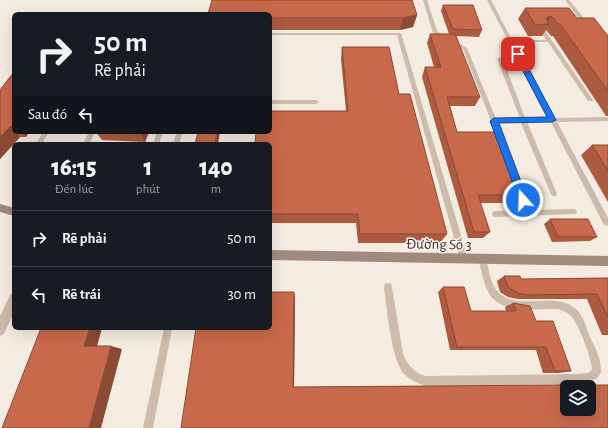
<!DOCTYPE html>
<html lang="vi">
<head>
<meta charset="utf-8">
<style>
  :root { --surface:#171b24; --page:#242831; --text:#f1f3f6; --muted:#9ea1a6; --line:#363941 }
  body { margin:0; font-family:"Alegreya Sans",sans-serif; background:var(--page); color:var(--text); height:100vh; display:flex; flex-direction:column; font-size:15px; white-space:nowrap }
  * { box-sizing:border-box; margin:0 }
  p { font-size:13px; color:var(--muted) }
  .icon { flex:none; width:22px; height:22px; fill:none; stroke:currentColor; stroke-width:2; stroke-linecap:round; stroke-linejoin:round }
  .map { position:relative; flex:1; overflow:hidden }
  .panel { position:absolute; left:12px; top:142px; width:260px; height:188px; display:flex; flex-direction:column; background:var(--surface); border-radius:6px; box-shadow:0 4px 16px #0002 }
  .panel>* { flex:none }
  .hud { position:absolute; left:12px; top:12px; width:260px; height:122px; border-radius:6px; box-shadow:0 4px 16px #0002; background:#171b24; color:var(--text); overflow:hidden }
  .tools { position:absolute; left:560px; top:380px; display:grid; gap:8px }
  .tools a { display:grid; place-items:center; width:36px; height:36px; border-radius:6px; background:var(--surface); box-shadow:0 4px 16px #0002; font-size:20px }
  .pin { position:absolute; display:grid; place-items:center; width:34px; height:34px; color:#fff; margin:-17px; border-radius:8px; box-shadow:0 2px 6px #0006 }
  .me { position:absolute; width:44px; margin:-22px; rotate:340deg; stroke-linejoin:round; filter:drop-shadow(0 0 3px #0008) }
  .turn { display:flex; align-items:center; gap:14px; height:84px; padding:0 16px; font-size:18px }
  .turn .icon { width:52px; height:52px; stroke-width:2.5 }
  .turn b { display:block; font-size:28px; line-height:34px }
  .then { display:flex; align-items:center; height:38px; padding:0 16px; background:#0003; gap:8px; font-size:15px }
  .eta { display:flex; justify-content:space-evenly; align-items:center; height:68px; text-align:center }
  .eta b { font-size:24px; font-weight:800; line-height:28px }
  ul { padding:0; list-style:none }
  li { display:flex; align-items:center; gap:12px; height:56px; padding:0 16px; border-top:1px solid var(--line) }
  li div { flex:1 }
  li b { display:block; font-size:15px }
  li em { font-style:normal }
  .map>svg:first-child { display:block }
  .lines { fill:none; stroke-linecap:round; stroke-linejoin:round }
  .lane { fill:#cdbbac; fill-rule:evenodd }
  .street { fill:#cdbbac; fill-rule:evenodd }
  .secondary { fill:#a18a7d; fill-rule:evenodd }
  .wall { fill:#ac5a40 }
  .shaded-wall { fill:#8c4a34 }
  .building { fill:#c8694b; stroke:#8c4a34; fill-rule:evenodd }
  .route { fill:#1a73e8; stroke:#114b97 }
  .labels { text-anchor:middle; stroke-width:3; stroke-linejoin:round; paint-order:stroke }
  .street-label { font-size:15px; fill:#3b302b; stroke:#fbf5ee }
</style>
</head>
<body>
<div class="map">
<svg width="608" height="428" viewBox="0 0 608 428">
  <rect width="100%" height="100%" fill="#f4ebe1"/>
  <g class="lines">
    <path class="lane" d="M423,0H427L437,31L467,48L496,119L520,118L497,59L500,57L503,59L525,118H548L487,0H491L512,40H546L540,30L544,29L593,100L592,101H588L548,42H514L554,118L608,117V121L557,122L608,218V226L604,225L551,122H527L557,194L556,196H552L551,194L521,123H498L530,210L574,209L576,210L577,212L576,214L495,217L493,216L492,214L493,212L495,211L524,210L491,121L463,49L433,33Z
      M565,0H569L588,23V25H584Z
      M270,33H401L468,259L467,261L464,263L461,261L460,259L397,35H270Z
      M270,100H316L319,102L316,104H270Z
      M43,132H49L42,144H36Z
      M89,132H95L89,144H83Z
      M157,132H163L159,144H153Z
      M177,132H183L179,144H173Z
      M482,255L485,257L486,259C489,269 490,285 499,293C519,312 556,289 577,310C583,316 586,326 589,335C595,347 601,358 601,372C598,381 587,382 578,384L426,386C418,383 410,380 404,374C391,359 387,308 384,287L385,284L388,283L391,284L392,287L403,354C408,365 414,373 426,376L578,374L588,373L592,370C592,359 579,325 572,317C568,312 563,311 558,309C538,308 502,314 490,295C483,284 482,271 478,259L479,257Z
      M164,328H172L153,428H143Z"/>
    <path class="street" d="M14,293V312L4,334L0,336V316L10,295Z"/>
    <path class="secondary" d="M0,204L14,208V216L0,212Z
      M270,250L608,256V266L270,260Z"/>
  </g>
  <path class="wall" d="M443,5L482,30L479,37L456,36L480,97L475,106H450L457,132L519,195L512,203H480L490,232L483,238H468L422,77L425,67H434L427,43L430,34H449L441,11Z
    M525,8L577,18L608,36V116H606L553,36H551L546,30L542,36H528L518,19Z
    M270,14L417,15L413,27L400,30H270Z
    M342,47L399,94L447,234L440,243H358L356,223H270V144L346,111L341,59Z
    M14,72V132H29L26,137H20L0,159V90Z
    M96,132H149L145,142L102,140Z
    M592,145H608V202L581,155Z
    M550,219L597,237L590,241L552,242L544,224Z
    M504,276L521,279L608,278V335H602L587,299H517L508,297L500,292L497,281Z
    M443,287L471,311H506L505,307L513,303L536,321L571,371L559,373H543L536,350H450L438,292Z
    M295,298L294,387L551,386L563,384H580L181,428Z"/>
  <path class="shaded-wall" d="M417,15L413,27L400,30L403,18Z
    M551,16L546,24V18Z
    M10,127L14,131V132H15L20,137L0,159V137Z
    M21,132H29L26,137Z
    M140,132H149L145,142Z
    M217,132H220L218,144H215Z
    M294,292L295,298L294,389L293,387Z
    M90,328H102L96,350L84,346Z
    M111,346L122,349L101,428H89Z"/>
  <path class="building" d="M212,0H412L417,15L403,18H270V14H208Z
    M443,5H473L482,30L453,29Z
    M525,8H569L577,18H594L608,36V91L560,24H558L551,16L546,18L549,24L535,25Z
    M430,34H453L456,36L480,97H447L457,132H494L519,195H478L490,232H474L425,67H441Z
    M342,47H389L399,94H410L447,234H360L358,214H270V144H255L256,132H270V111H348Z
    M14,72V127H10L0,137V90Z
    M198,132H217L215,144H195Z
    M592,145H608V171Z
    M550,219H588L597,237H558Z
    M504,276H520L521,279L608,278V317L597,294L525,295L516,292L508,287Z
    M443,287H464L471,311H516L513,303L530,306L536,321H553L571,371H555L546,347H457Z
    M270,292H294L293,387L564,385L563,384H580L581,385H608V428H181L196,328H270ZM567,387H589V409H567Z
    M41,328H90L84,346H111L89,428H2Z"/>
  <path class="route" d="M515,53L521,54L556,120L552,122L499,123L528,200L523,204L519,200L490,121L494,118L547,117L514,54Z"/>
  <g class="labels">
    <g class="street-label">
      <text transform="translate(439 244) rotate(1)" y="5">Đường Số 3</text>
    </g>
  </g>
</svg>
<div class="tools">
<a><svg class="icon" aria-label="layers" viewBox="0 0 24 24"><path d="M12 4l9 5-9 5-9-5zM3 14l9 5 9-5"/></svg></a>
</div>
<div class="pin" style="left:518px;top:54px;background:#d93025"><svg class="icon" aria-label="arrive" viewBox="0 0 24 24"><path d="M6 21V4h12l-3 4 3 4H6"/></svg></div>
<svg class="me" style="left:523px;top:200px" viewBox="-20 -20 40 40"><circle r="17" fill="#1a73e8" stroke="#fff" stroke-width="3"/><path d="M0-11L8 9 0 5-8 9z" fill="#fff"/></svg>
<div class="hud">
<div class="turn"><svg class="icon" aria-label="right" viewBox="0 0 24 24"><path d="M7 20v-9h11M14 6l5 5-5 5"/></svg><div><b>50 m</b>Rẽ phải</div></div>
<div class="then">Sau đó<svg class="icon" aria-label="left" viewBox="0 0 24 24"><path d="M17 20v-9H6M10 6l-5 5 5 5"/></svg></div>
</div>
<section class="panel">
<div class="eta">
<div><b>16:15</b><p>Đến lúc</p></div>
<div><b>1</b><p>phút</p></div>
<div><b>140</b><p>m</p></div>
</div>
<ul>
<li><svg class="icon" aria-label="right" viewBox="0 0 24 24"><path d="M7 20v-9h11M14 6l5 5-5 5"/></svg><div><b>Rẽ phải</b></div><em>50 m</em></li>
<li><svg class="icon" aria-label="left" viewBox="0 0 24 24"><path d="M17 20v-9H6M10 6l-5 5 5 5"/></svg><div><b>Rẽ trái</b></div><em>30 m</em></li>
</ul>
</section>
</div>
</body>
</html>
